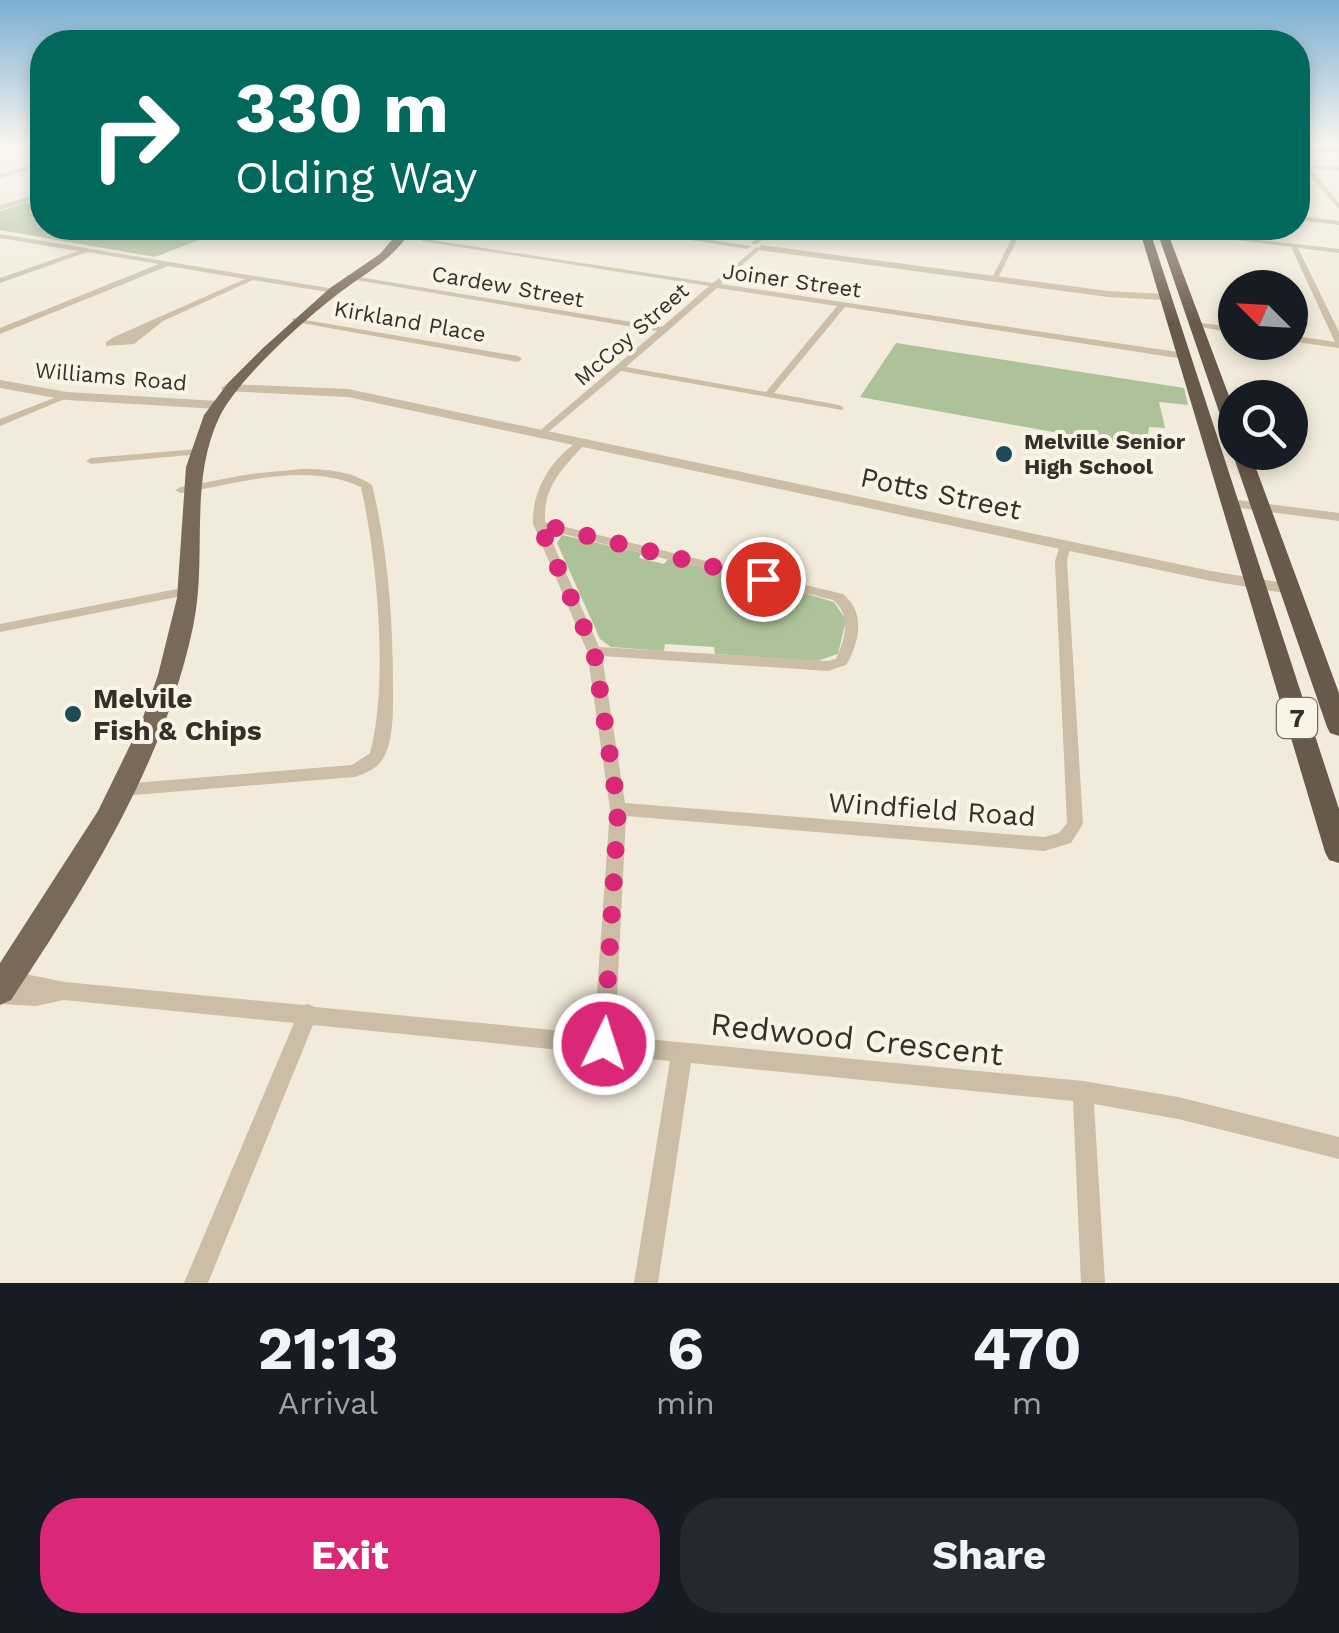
<!DOCTYPE html>
<html lang="en">
<head>
<meta charset="utf-8">
<style>
  :root { --surface:#171b24; --page:#242831; --text:#f1f3f6; --muted:#9ea1a6; --accent:#db2777 }
  body { margin:0; font-family:"Work Sans",sans-serif; background:var(--page); color:var(--text); height:100vh; display:flex; flex-direction:column; font-size:38px; white-space:nowrap }
  * { box-sizing:border-box; margin:0 }
  p { font-size:32px; color:var(--muted) }
  .icon { flex:none; width:55px; height:55px; fill:none; stroke:currentColor; stroke-width:2; stroke-linecap:round; stroke-linejoin:round }
  .map { position:relative; height:1283px; overflow:hidden }
  .panel { display:flex; flex-direction:column; background:var(--surface); flex:1 }
  .panel>* { flex:none }
  .banner { position:absolute; left:30px; top:30px; width:1280px; height:210px; border-radius:40px; box-shadow:0 5px 15px #0003; background:#00695c; color:#fff; overflow:hidden }
  .needle { width:65px; rotate:294deg }
  .fabs { position:absolute; left:1218px; top:270px; display:grid; gap:20px }
  .fabs a { display:grid; place-items:center; width:90px; height:90px; border-radius:50%; background:var(--surface); box-shadow:0 5px 15px #0003; font-size:50px }
  .pin { position:absolute; display:grid; place-items:center; width:85px; height:85px; color:#fff; margin:-42px; border:5px solid #fff; border-radius:50%; box-shadow:0 2px 10px #0007 }
  .me { position:absolute; width:110px; margin:-55px; rotate:4deg; stroke-linejoin:round; filter:drop-shadow(0 0 8px #0008) }
  .turn { display:flex; align-items:center; gap:35px; height:210px; padding:0 40px; font-size:45px }
  .turn .icon { width:130px; height:130px; stroke-width:2.5 }
  .turn b { display:block; font-size:70px; line-height:85px }
  .eta { display:flex; justify-content:space-evenly; align-items:center; height:170px; text-align:center }
  .eta b { font-size:60px; font-weight:700; line-height:70px }
  .cta { display:flex; gap:20px; margin-top:auto; padding:20px 40px }
  .cta a { flex:1; height:115px; border-radius:40px; background:var(--accent); color:#fff; font-size:40px; font-weight:700; line-height:115px; text-align:center }
  .cta a+a { background:var(--page); color:var(--text) }
  .map>svg:first-child { display:block }
  .green { fill:#aec29a }
  .lines { fill:none; stroke-linecap:round; stroke-linejoin:round }
  .minor { fill:#cbbda6; fill-rule:evenodd }
  .tertiary { fill:#cbbda6; fill-rule:evenodd }
  .primary { fill:#796958; fill-rule:evenodd }
  .trunk { fill:#685a4b; fill-rule:evenodd }
  .route { stroke:#db2777; stroke-width:18; stroke-dasharray:0 32.4 }
  .poi-dot { fill:#1c4b59; stroke:#faf4e7; stroke-width:4 }
  .labels { text-anchor:middle; stroke-width:8; stroke-linejoin:round; paint-order:stroke }
  .far-street-label { font-size:22px; fill:#372f27; stroke:#faf4e7 }
  .far-poi-label { font-size:22px; font-weight:bold; fill:#372f27; stroke:#faf4e7; text-anchor:start }
  .shield { fill:#faf4e7; stroke:#726a61; stroke-width:2.5 }
  .shield-label { font-size:25px; font-weight:bold; fill:#372f27 }
  .street-label { font-size:28px; fill:#372f27; stroke:#faf4e7 }
  .poi-label { font-size:28px; font-weight:bold; fill:#372f27; stroke:#faf4e7; text-anchor:start }
  .near-street-label { font-size:32px; fill:#372f27; stroke:#faf4e7 }
</style>
</head>
<body>
<div class="map">
<svg width="1339" height="1283" viewBox="0 0 1339 1283">
  <rect width="100%" height="100%" fill="#f2ebdb"/>
  <path class="green" d="M42,198V228H230L155,257L0,230V211Z
    M896,343L1184,388L1188,405L1159,402L1165,428L1149,427L1146,449L860,397Z
    M562,535L642,553L639,558L664,564L668,559L766,583L764,590L787,595L790,589L834,602L846,620L838,654L817,661L715,654L714,647L665,644L664,651L611,647L600,639L557,543Z"/>
  <g class="lines">
    <path class="minor" d="M14,144L18,145L0,151V147Z
      M1298,156L1306,165L1339,167V171L1310,168L1339,203V209L1302,167L1298,161Z
      M42,162V166L0,178V174Z
      M1298,216L1339,221V225L1298,220Z
      M445,228H452L431,240L713,283L757,247L759,250L721,284L1184,353L1188,356L1184,359L845,307L774,393L839,405L844,408L842,410L621,371L541,438L536,435L537,433L657,331L350,279H347V275L662,327L709,286L421,241ZM717,288L837,306L766,392L626,367Z
      M774,228H781L756,244H752V242Z
      M1017,228H1023L998,278L991,280Z
      M1141,228H1157L1339,249V253L1298,248L1339,332V348L1290,341V335L1335,342L1291,247Z
      M0,234L334,289L338,291L334,293L253,280L163,321L134,344L106,346V342L114,337L245,279L168,266L0,334V328L159,264L87,252L0,283V278L78,251L0,238Z
      M293,318L518,356L522,359L518,362L296,322L292,320Z
      M1192,322L1235,327V333L1195,326L1191,324Z
      M64,394L72,396L0,426V419Z
      M582,439L587,442C564,467 543,485 545,522L843,594C865,612 860,639 848,662L846,665L828,671L602,656L625,803L1044,837L1059,833L1067,823L1055,561L1061,542H1069L1071,545L1067,561L1083,824L1071,843L1044,851L626,816L615,1036L1083,1081L1178,1097L1339,1137V1159L1178,1119L1094,1104L1105,1283H1081L1073,1101L691,1063L658,1283H634L670,1061L313,1025L208,1283H184L294,1023L64,1000L36,1006L0,1004V969L65,982L304,1005L308,1004L315,1007L594,1034L610,809L587,651L533,524C532,489 552,457 582,439ZM547,530L833,600C852,616 845,639 836,659L828,661L599,647Z
      M197,449L201,450V454L91,464L86,461L91,458Z
      M302,469C327,469 351,471 372,485C388,550 393,619 393,686C393,708 394,735 385,755C379,768 367,773 354,777L121,796L115,794L113,790L115,786L121,784L352,765L370,753C389,683 377,558 361,487C305,461 238,484 181,493L175,490L181,487L250,474Z
      M187,587L192,588L193,591L192,594L0,632V624Z"/>
    <path class="tertiary" d="M1,144L42,147V151L4,146Z
      M42,193V197L0,210V205Z
      M615,228H634L751,246L747,249Z
      M761,245L1108,291L1165,294L1170,297L1165,300L1108,297L758,250Z
      M0,380L67,392L218,401L224,405L218,409L67,400L0,388Z
      M227,384L348,389L1211,571L1290,584L1298,589L1290,594L1211,581L348,397L223,391L221,388Z
      M1230,499L1339,513V521L1225,506L1223,503Z"/>
    <path class="primary" d="M1298,144L1339,147V153L1298,150Z
      M402,228H412C396,257 372,269 346,288C310,314 237,379 219,418C188,484 208,558 193,627C164,764 87,885 11,1000L0,1005V963L98,811L141,723L158,675L177,598L186,467L204,415L228,383L263,348L330,288L380,254Z"/>
    <path class="trunk" d="M1139,228H1149L1339,809V863L1329,860L1325,852Z
      M1156,228H1166L1235,412V440L1227,435Z
      M1235,448V452H1250L1339,693V736L1330,733L1327,727L1232,452Z"/>
  </g>
  <linearGradient id="sky" x2="0" y2="1"><stop stop-color="#7baed2"/><stop offset="0.45" stop-color="#f9f6ef"/><stop offset="1" stop-color="#f9f6ef" stop-opacity="0"/></linearGradient>
  <rect width="1339" height="323" fill="url(#sky)"/>
  <g class="lines">
    <path class="route" d="M604,1044L618,809L594,651L539,524L763,579"/>
  </g>
  <g class="poi-dot">
    <circle cx="1004" cy="454" r="10"/>
    <circle cx="73" cy="714" r="10"/>
  </g>
  <g class="labels">
    <g class="far-street-label">
      <text transform="translate(792 280) rotate(8)" y="8">Joiner Street</text>
      <text transform="translate(508 286) rotate(10)" y="8">Cardew Street</text>
      <text transform="translate(410 321) rotate(10)" y="8">Kirkland Place</text>
      <text transform="translate(631 334) rotate(-41)" y="8">McCoy Street</text>
      <text transform="translate(111 376) rotate(5)" y="8">Williams Road</text>
    </g>
    <g class="far-poi-label">
      <text x="1024" y="449">Melville Senior<tspan x="1024" dy="25">High School</tspan></text>
    </g>
    <rect class="shield" x="1277" y="698" width="40" height="40" rx="8"/>
    <g class="shield-label">
      <text x="1297" y="727">7</text>
    </g>
    <g class="street-label">
      <text transform="translate(941 493) rotate(12)" y="10">Potts Street</text>
      <text transform="translate(932 809) rotate(4)" y="10">Windfield Road</text>
    </g>
    <g class="poi-label">
      <text x="93" y="708">Melvile<tspan x="93" dy="32">Fish &amp; Chips</tspan></text>
    </g>
    <g class="near-street-label">
      <text transform="translate(857 1039) rotate(6)" y="11">Redwood Crescent</text>
    </g>
  </g>
</svg>
<div class="fabs">
<a><svg class="needle" viewBox="-14 -14 28 28"><path d="M0-13l5 13h-10z" fill="#e53935"/><path d="M0 13l5-13h-10z" fill="#9ea1a6"/></svg></a>
<a><svg class="icon" aria-label="search" viewBox="0 0 24 24"><circle cx="10" cy="10" r="6"/><path d="M15 15l6 6"/></svg></a>
</div>
<div class="pin" style="left:763px;top:579px;background:#d93025"><svg class="icon" aria-label="arrive" viewBox="0 0 24 24"><path d="M6 21V4h12l-3 4 3 4H6"/></svg></div>
<svg class="me" style="left:604px;top:1044px" viewBox="-20 -20 40 40"><circle r="17" fill="#db2777" stroke="#fff" stroke-width="3"/><path d="M0-11L8 9 0 5-8 9z" fill="#fff"/></svg>
<div class="banner">
<div class="turn"><svg class="icon" aria-label="right" viewBox="0 0 24 24"><path d="M7 20v-9h11M14 6l5 5-5 5"/></svg><div><b>330 m</b>Olding Way</div></div>
</div>
</div>
<section class="panel">
<div class="eta">
<div><b>21:13</b><p>Arrival</p></div>
<div><b>6</b><p>min</p></div>
<div><b>470</b><p>m</p></div>
</div>
<div class="cta"><a>Exit</a><a>Share</a></div>
</section>
</body>
</html>
